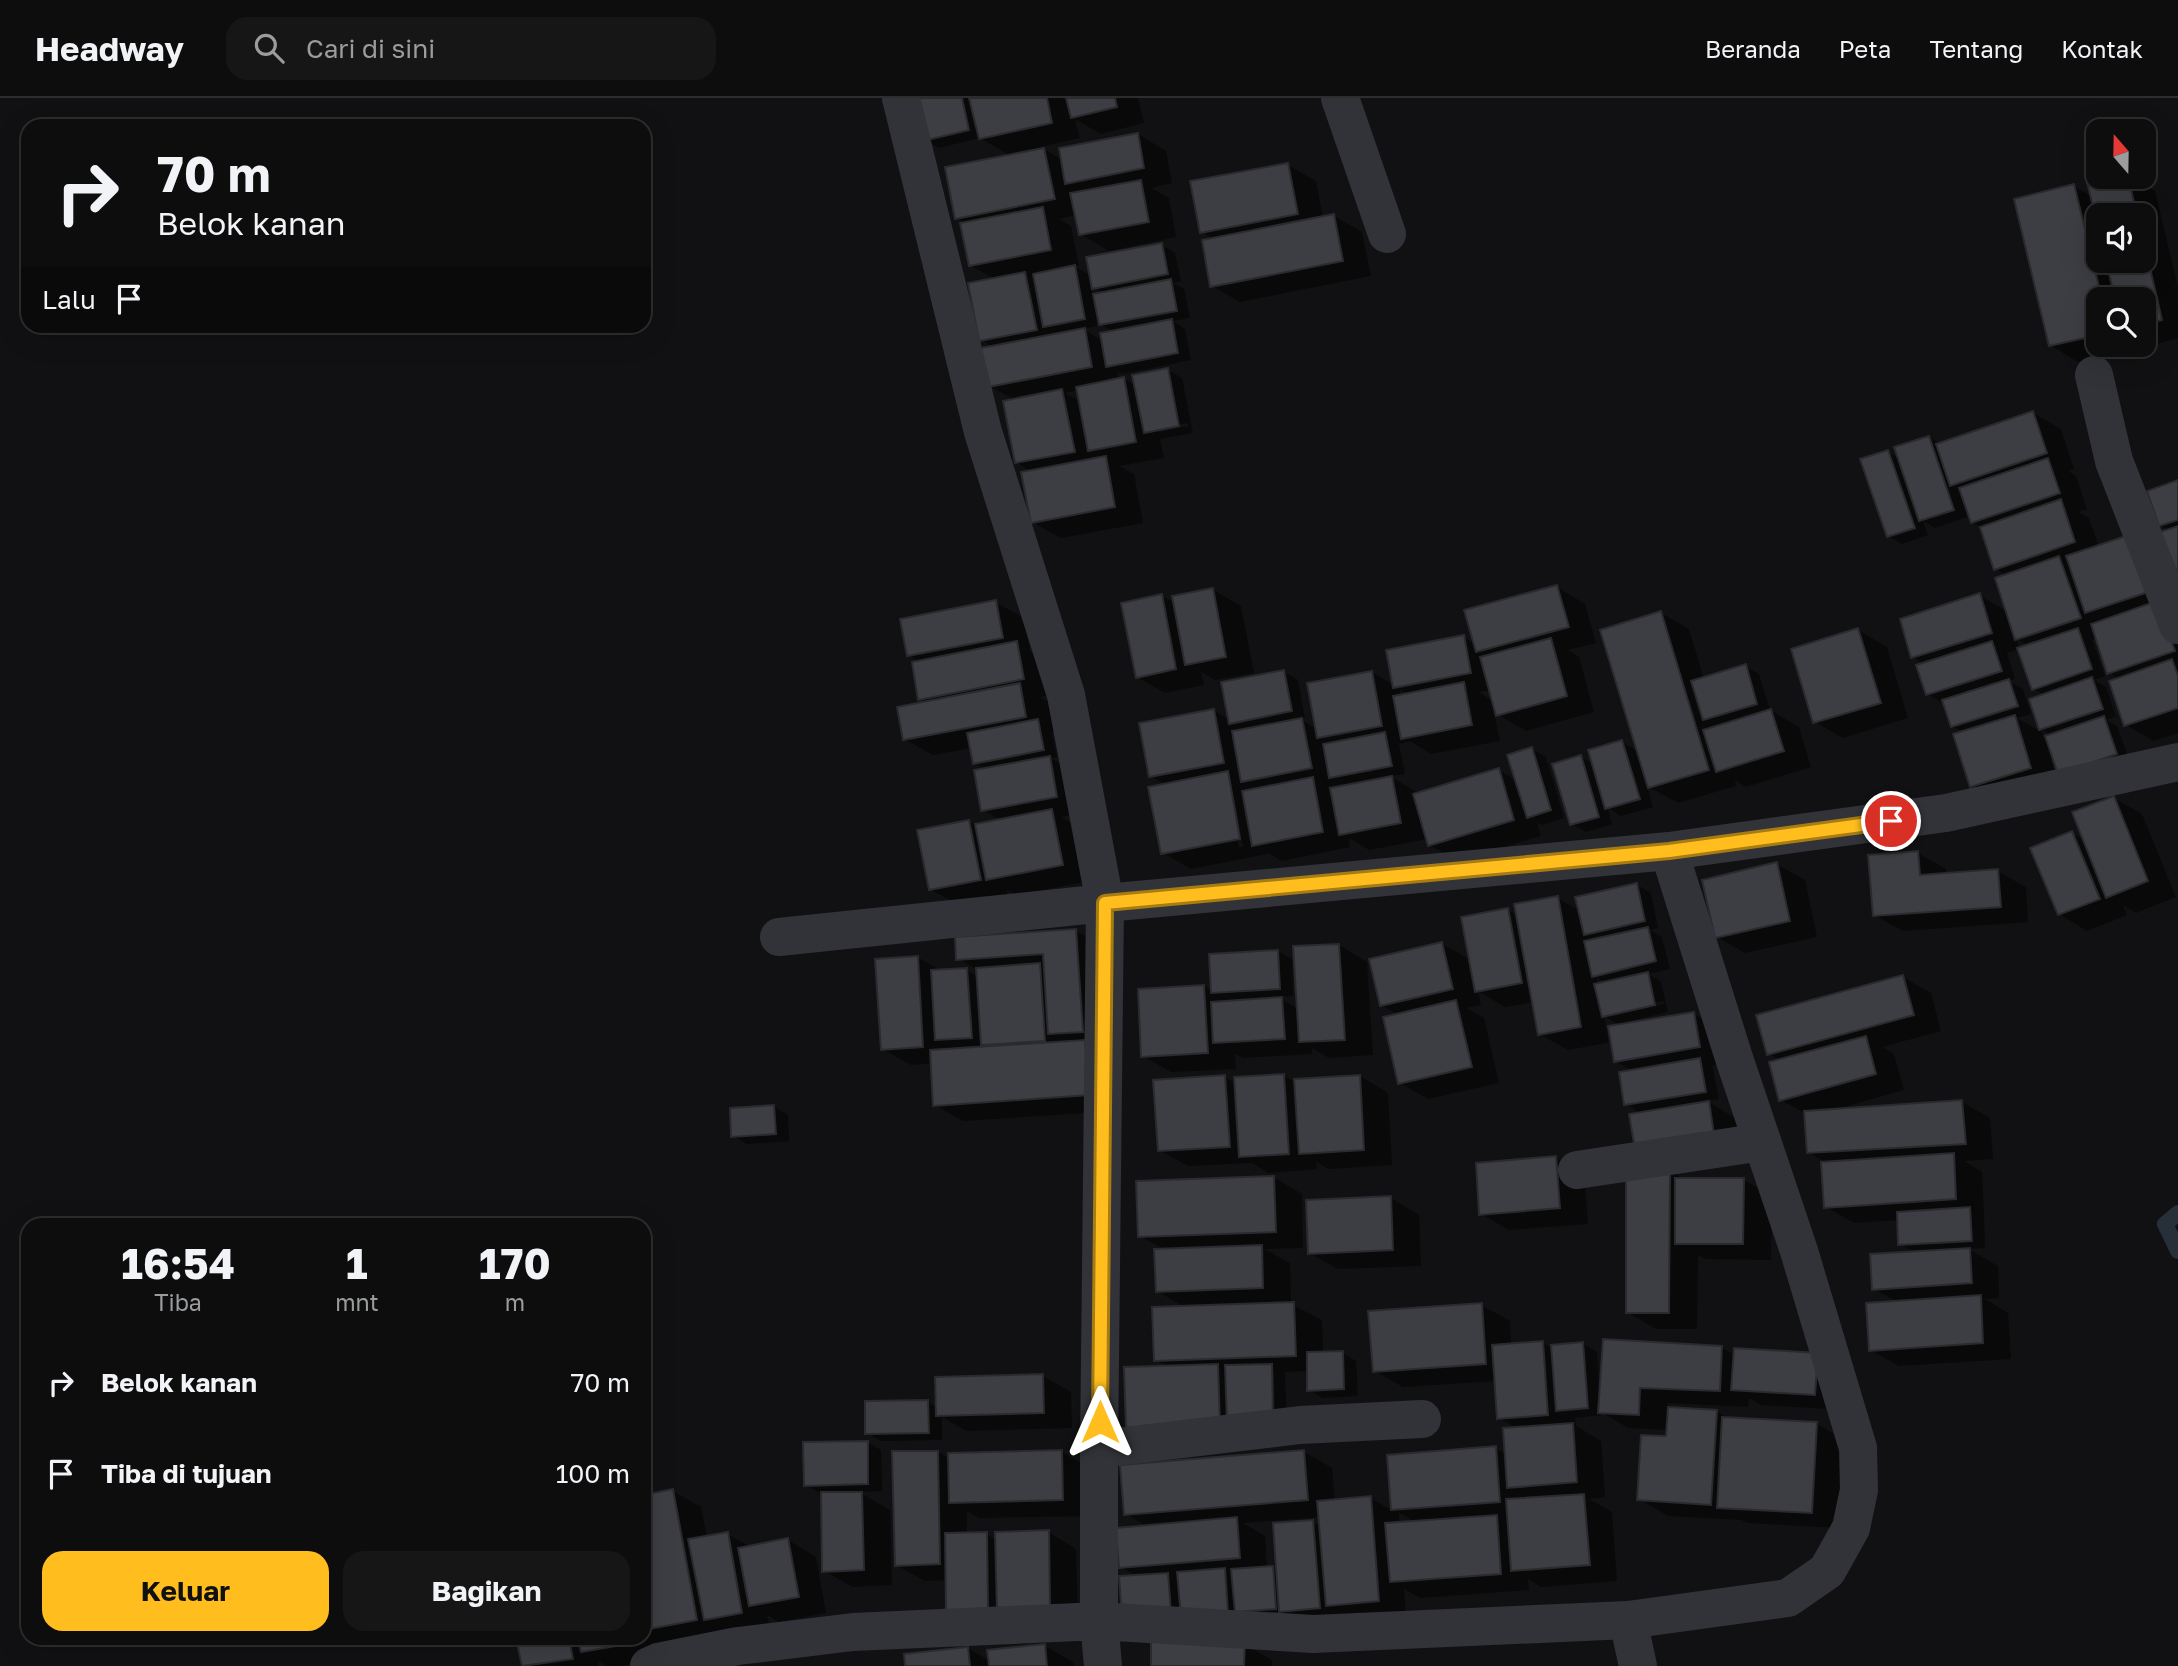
<!DOCTYPE html>
<html lang="id">
<head>
<meta charset="utf-8">
<style>
  :root { --surface:#0d0d0e; --page:#161617; --text:#f1f3f6; --muted:#9a9c9e; --line:#2d2d2e; --accent:#ffbe1d }
  body { margin:0; font-family:"Golos Text",sans-serif; background:var(--page); color:var(--text); height:100vh; display:flex; flex-direction:column; font-size:26px; white-space:nowrap }
  * { box-sizing:border-box; margin:0 }
  p { font-size:23px; color:var(--muted) }
  .icon { flex:none; width:38px; height:38px; fill:none; stroke:currentColor; stroke-width:2; stroke-linecap:round; stroke-linejoin:round }
  .map { position:relative; flex:1; overflow:hidden }
  .drawer { position:absolute; left:21px; top:1120px; width:630px; height:427px; display:flex; flex-direction:column; background:var(--surface); border-radius:21px; box-shadow:0 7px 28px #0002,0 0 0 2px var(--line) }
  .drawer>* { flex:none }
  .top-card { position:absolute; left:21px; top:21px; width:630px; height:214px; border-radius:21px; box-shadow:0 7px 28px #0002,0 0 0 2px var(--line); background:#0d0d0e; color:var(--text); overflow:hidden }
  .needle { width:46px; rotate:340deg }
  .tools { position:absolute; left:2086px; top:21px; display:grid; gap:14px }
  .tools a { display:grid; place-items:center; width:70px; height:70px; border-radius:14px; background:var(--surface); box-shadow:0 7px 28px #0002,0 0 0 2px var(--line); font-size:35px }
  .pin { position:absolute; display:grid; place-items:center; width:60px; height:60px; color:#fff; margin:-30px; border:4px solid #fff; border-radius:50%; box-shadow:0 2px 7px #0007 }
  .me { position:absolute; width:77px; margin:-38px; rotate:0deg; stroke-linejoin:round; filter:drop-shadow(0 0 5px #0008) }
  .turn { display:flex; align-items:center; gap:24px; height:147px; padding:0 21px; font-size:32px }
  .turn .icon { width:91px; height:91px; stroke-width:2.5 }
  .turn b { display:block; font-size:49px; line-height:60px }
  .then { display:flex; align-items:center; height:66px; padding:0 21px; background:#0003; gap:14px; font-size:26px }
  .eta { display:flex; justify-content:space-evenly; align-items:center; height:119px; text-align:center }
  .eta b { font-size:42px; font-weight:700; line-height:49px }
  .button { display:flex; gap:14px; margin-top:auto; padding:14px 21px }
  .button a { flex:1; height:80px; border-radius:21px; background:var(--accent); color:#111; font-size:28px; font-weight:700; line-height:80px; text-align:center }
  .button a+a { background:var(--page); color:var(--text) }
  ul { padding:0; list-style:none }
  li { display:flex; align-items:center; gap:21px; height:91px; padding:0 21px }
  li div { flex:1 }
  li b { display:block; font-size:26px }
  li em { font-style:normal }
  header { display:flex; align-items:center; gap:42px; box-sizing:border-box; height:98px; padding:0 35px; background:var(--surface); border-bottom:2px solid var(--line) }
  header strong { font-size:33px }
  nav { display:flex; gap:38px; margin-inline-start:auto; font-size:24px }
  .search { width:490px; height:63px; background:var(--page); display:flex; align-items:center; gap:18px; box-sizing:border-box; padding:0 24px; border-radius:21px; color:var(--muted); font-size:26px }
  .map>svg:first-child { display:block }
  .shadow { fill:#0007; fill-rule:evenodd }
  .lines { fill:none; stroke-linecap:round; stroke-linejoin:round }
  .stream { stroke:#272f38; stroke-width:16 }
  .building { fill:#3d3e43; stroke:#2b2b2f; stroke-width:2 }
  .street { stroke:#323338; stroke-width:38 }
  .route-casing { stroke:#a67c13; stroke-width:18 }
  .route { stroke:#ffbe1d; stroke-width:12 }
</style>
</head>
<body>
<header>
<strong>Headway</strong>
<div class="search"><svg class="icon" aria-label="search" viewBox="0 0 24 24"><circle cx="10" cy="10" r="6"/><path d="M15 15l6 6"/></svg>Cari di sini</div>
<nav><a>Beranda</a><a>Peta</a><a>Tentang</a><a>Kontak</a></nav>
</header>
<div class="map">
<svg width="2178" height="1568" viewBox="0 0 2178 1568">
  <rect width="100%" height="100%" fill="#111113"/>
  <path class="shadow" d="M915,0H1138L1144,25L1101,36L1075,21L1080,40L1040,49L1063,62L1138,36L1166,53L1172,85L1151,90L1169,100L1176,139L1109,153L1080,136L1076,117L1059,121L1071,128L1079,168H1074L1091,178L1162,147L1175,155L1181,183L1173,185L1184,191L1190,220L1173,223L1185,231L1191,262L1122,276L1117,273L1119,282L1124,281L1136,288L1168,272L1182,280L1193,335L1160,341L1164,360L1119,368L1134,376L1143,425L1061,440L1032,424V374L1016,364L1015,302L989,288L993,249L981,242L995,181L970,167L967,126L957,120L1011,58L980,40L939,50L925,42ZM1091,188L1104,195L1093,198ZM1098,225L1114,234L1103,243L1083,231L1098,228ZM1078,292L1080,303L1065,295ZM1188,325V328L1159,334V330Z
    M1288,67L1316,83L1323,120L1334,118L1362,134L1371,178L1240,204L1212,188L1214,141L1202,134Z
    M2119,79H2131L2155,93L2178,189V240L2153,247L2144,241V201H2098V247H2136L2137,250L2078,264L2050,247L2074,88L2092,99L2089,86ZM2098,117H2144V163H2098Z
    M2033,315L2061,331L2074,371L2068,373L2076,378L2087,411L2078,414L2089,420L2099,449L2178,517V635L2154,643L2126,627L2120,581L2109,575L2097,540L2092,542L2105,578L2094,582L2106,589L2116,618L2106,622L2117,628L2130,664L2054,660L2051,662L2059,686L1999,704L1971,687L1964,635L1952,628L1944,603L1941,604L1927,596L1924,566L1913,559L1979,497L2008,514L2007,478L1996,471L1981,429L1972,424L1970,418L1935,430L1923,423L1928,437L1902,446L1888,438V354L1900,361L1929,339L1941,346ZM2016,541L2029,548L2020,551ZM2019,551L2033,591L2045,597L2031,602L2042,634L2017,620L2031,616L2023,591L2008,583L2015,581L2007,555ZM2042,632L2052,637L2044,640Z
    M2178,384V478L2170,433L2160,427Z
    M1557,489L1585,506L1596,545L1568,552L1579,559L1594,614L1526,633L1494,614L1500,643L1431,656L1410,643L1399,646L1405,676L1390,678L1420,696L1498,672L1517,683L1532,651L1546,659L1564,720L1542,727L1537,724L1541,738L1458,763L1429,747L1428,741L1369,752L1349,740L1350,749L1282,763L1266,754L1267,756L1191,771L1163,755L1166,687L1151,678L1213,612L1230,622L1284,574L1298,582L1305,621H1300L1317,631L1372,574L1395,588L1463,539L1476,546ZM1400,592L1409,597L1401,598ZM1491,592L1494,604L1479,594ZM1342,686L1346,688L1331,691L1326,689ZM1229,694H1233L1243,749H1239Z
    M1213,492L1241,508L1254,575L1215,582L1201,574L1204,587L1165,595L1137,579L1162,498L1175,505Z
    M995,504L1024,520L1030,553L1045,562L1051,597L1040,599L1048,604L1054,634L1052,635L1057,659L1051,660L1078,676L1085,714L1061,719L1080,730L1090,783L1016,797L1007,792L1008,798L959,807L930,791L969,724L976,727L1002,723L983,712L986,671L975,665L972,650L933,657L904,641L927,605L920,601V564L909,557Z
    M1661,515L1689,531L1704,581L1745,568L1759,576L1770,612L1799,629L1811,669L1746,689L1735,682L1736,688L1678,705L1647,688L1653,709L1621,718L1608,710L1612,726L1586,734L1572,726L1581,659L1594,666L1622,644L1639,654Z
    M1858,532L1887,549L1908,620L1843,640L1815,624Z
    M2114,700L2142,716L2176,799L2136,815L2123,807L2127,817L2087,833L2059,816L2072,735L2086,743Z
    M1918,755L1946,771V777L1997,773L2026,789L2028,824L1903,833L1874,817Z
    M1776,766L1805,782L1817,839L1745,855L1717,839Z
    M1637,787L1651,795L1658,830L1650,832L1662,839L1670,871L1648,876L1661,884L1668,914L1622,925L1623,928L1694,916L1722,932L1728,965L1710,968L1713,970L1719,1001L1707,1003L1737,1021L1742,1059L1669,1072L1686,1082H1744L1772,1098L1771,1162L1706,1161L1698,1157L1697,1231H1656L1627,1214L1642,1016L1626,1006L1633,973L1615,963L1612,944L1568,952L1539,936L1534,904L1505,909L1478,893L1481,907L1466,910L1484,920L1499,985L1428,1001L1400,985L1399,917L1381,907L1442,846L1471,862L1508,812L1518,817L1557,800L1580,813ZM1597,880L1606,885L1598,887ZM1663,903L1664,906L1612,918V915ZM1604,918L1621,928L1612,944L1609,945Z
    M1076,833L1104,849L1117,1013L963,1023L935,1007L933,965L911,967L882,951L917,859L942,873L967,872L978,879V872L958,861ZM985,947L990,950L957,952V949Z
    M1339,847L1367,864L1373,957L1329,960L1312,950V956L1243,960L1235,956L1236,971L1171,974L1143,958L1204,888L1213,893L1278,853L1292,861L1293,898L1278,899L1298,911Z
    M1903,879L1931,895L1941,933L1882,949L1894,956L1904,992L1837,1011V1012L1962,1004L1990,1020L1993,1061L1964,1063L1982,1074L1984,1117L1985,1150L1968,1151L1998,1168L1999,1200L1985,1201L2008,1215L2011,1261L1899,1268L1870,1252L1898,1204L1874,1191L1915,1155L1900,1146L1899,1122L1854,1125L1826,1109L1823,1063L1808,1054L1806,1016L1781,1002V963L1769,956Z
    M1284,978L1296,985L1360,978L1388,995L1392,1067L1329,1071L1316,1064L1317,1071L1269,1075L1252,1065L1188,1068L1159,1052L1224,979L1237,986Z
    M774,1009L788,1017L789,1043L747,1046L733,1038Z
    M1556,1060L1584,1076L1588,1126L1509,1132L1481,1116Z
    M1273,1079L1302,1096L1303,1150L1264,1151L1290,1165L1291,1206L1322,1222L1323,1255H1342L1356,1263L1358,1298L1323,1300L1309,1292V1273L1285,1274L1287,1329H1275L1274,1275H1270L1272,1330L1156,1346L1169,1269L1155,1262L1185,1209L1157,1193L1165,1152L1140,1138Z
    M1391,1100L1419,1117L1421,1168L1338,1171L1309,1155Z
    M1481,1207L1510,1223L1511,1247L1543,1245L1553,1251L1583,1246L1597,1254L1599,1290L1722,1250L1735,1257H1817L1843,1312L1761,1307L1749,1300L1748,1309L1668,1305V1311L1716,1313L1729,1321L1817,1326L1845,1342L1840,1430L1747,1425L1741,1422L1668,1418L1639,1401L1668,1340V1332L1628,1330L1601,1314V1317L1575,1320L1576,1328L1601,1343L1605,1399L1589,1401L1612,1414L1617,1483L1541,1489L1528,1481L1529,1492L1420,1500L1404,1491L1406,1518L1184,1522L1138,1479L1121,1469L1148,1429L1126,1416L1304,1354L1332,1370L1335,1403L1370,1400L1393,1413L1389,1358L1495,1350L1507,1357L1517,1330L1499,1320L1496,1283L1403,1289L1375,1273ZM1399,1415L1407,1419L1416,1425L1399,1426ZM1320,1419L1321,1429L1312,1424L1278,1473L1273,1470H1267L1265,1438L1243,1425Z
    M1043,1278L1071,1294L1072,1330L966,1333L942,1319V1342L881,1343L867,1335L927,1304L938,1310Z
    M867,1344L881,1352L882,1393L859,1394L890,1412L892,1487L853,1489L824,1473L823,1395H820L806,1387Z
    M938,1354L950,1361L1062,1354L1090,1370V1418L979,1420L967,1413V1436H986L997,1443L1048,1434L1076,1451L1078,1528L1016,1527L948,1482L925,1483L896,1467Z
    M673,1393L701,1409L707,1439L727,1436L751,1449L788,1442L816,1459L826,1515L779,1524L767,1517L770,1531L667,1560L620,1568H607L598,1563L599,1568H523L518,1540H644V1398Z
    M1244,1546L1272,1562V1568H1153Z
    M1045,1548L1073,1564L1074,1568H907L967,1550L990,1563Z"/>
  <g class="lines">
    <path class="stream" d="M2178,1115L2165,1126L2178,1153"/>
  </g>
  <path class="building" d="M913,0H962L969,32L923,43Z
    M969,0H1047L1052,25L979,41Z
    M1066,0H1115L1117,9L1071,20Z
    M1138,35L1144,70L1065,86L1059,50Z
    M1044,50L1055,101L955,121L945,69Z
    M1288,65L1298,116L1200,135L1190,83Z
    M2111,79H2128L2137,117H2098V130L2087,84Z
    M1141,82L1149,124L1079,137L1070,95Z
    M2074,86L2102,201H2098V237L2049,248L2014,101Z
    M1043,109L1051,152L969,168L960,125Z
    M1334,116L1343,163L1210,189L1202,142Z
    M2144,144L2162,222L2144,226V201H2115L2106,163H2144Z
    M1162,145L1168,176L1092,191L1086,159Z
    M1075,167L1085,221L1043,229L1033,176Z
    M1025,174L1037,232L979,243L968,185Z
    M1171,181L1177,213L1099,227L1093,196Z
    M1172,221L1178,255L1106,269L1100,235Z
    M1085,230L1092,269L988,289L981,250Z
    M1168,270L1179,328L1144,335L1132,277Z
    M1124,279L1136,344L1088,353L1076,289Z
    M1062,291L1075,354L1015,365L1003,303Z
    M2033,313L2047,355L1950,388L1936,346Z
    M1929,338L1954,412L1919,423L1894,349Z
    M1888,352L1915,430L1887,439L1860,361Z
    M1106,358L1115,409L1031,425L1021,374Z
    M2048,360L2060,395L1971,425L1959,390Z
    M2178,382V422L2159,428L2147,393Z
    M2061,401L2075,444L1994,472L1980,429Z
    M2178,428V477L2160,434Z
    M2129,437L2148,494L2085,515L2066,458Z
    M2059,458L2081,520L2015,542L1995,480Z
    M1557,487L1569,529L1476,554L1464,512Z
    M1213,490L1226,559L1185,567L1172,498Z
    M1980,495L1992,535L1911,560L1900,521Z
    M1162,496L1176,571L1136,580L1121,505Z
    M996,502L1003,540L907,558L900,521Z
    M2157,503L2175,553L2107,576L2091,526Z
    M1661,513L1709,672L1648,690L1600,532Z
    M1858,530L1881,605L1813,625L1791,551Z
    M2078,530L2092,571L2032,592L2017,550Z
    M1464,537L1471,575L1393,590L1386,552Z
    M1551,540L1567,598L1496,618L1480,559Z
    M1017,543L1024,581L918,602L912,564Z
    M1992,543L2002,573L1926,597L1916,567Z
    M2172,561L2178,578V610L2124,628L2109,583Z
    M1746,566L1757,606L1703,622L1691,583Z
    M1284,572L1292,613L1229,626L1221,584Z
    M1372,573L1382,628L1317,640L1307,585Z
    M2092,579L2103,611L2039,632L2029,601Z
    M2009,581L2018,608L1951,629L1942,602Z
    M1464,584L1472,627L1401,641L1393,598Z
    M1020,585L1026,619L903,642L897,609Z
    M1214,611L1224,665L1149,679L1139,625Z
    M1771,611L1784,653L1716,674L1703,632Z
    M2015,617L2031,670L1970,689L1953,636Z
    M2104,618L2117,656L2058,676L2045,638Z
    M1302,620L1312,670L1241,684L1232,633Z
    M1038,621L1044,652L973,666L967,635Z
    M1385,634L1392,668L1329,680L1323,646Z
    M1622,642L1640,701L1605,711L1588,652Z
    M1532,649L1551,712L1527,720L1507,657Z
    M1581,657L1599,719L1570,727L1552,666Z
    M1050,658L1057,699L981,713L974,672Z
    M1499,670L1514,722L1428,748L1413,696Z
    M1228,673L1240,741L1161,756L1148,689Z
    M1392,678L1401,725L1339,737L1330,690Z
    M1313,679L1323,734L1252,748L1242,693Z
    M2114,698L2148,783L2106,800L2072,714Z
    M1052,711L1063,767L986,782L975,726Z
    M969,722L981,782L929,792L917,732Z
    M2072,733L2100,801L2058,817L2030,750Z
    M1918,753L1920,777L1998,771L2001,809L1873,818L1868,757Z
    M1777,764L1790,823L1715,840L1702,782Z
    M1637,785L1645,823L1584,837L1575,799Z
    M1558,798L1581,929L1538,937L1514,806Z
    M1508,810L1522,885L1475,894L1461,819Z
    M1648,829L1656,863L1592,879L1584,843Z
    M1076,831L1083,934L1048,936L1043,856L956,862L955,839Z
    M1442,844L1453,891L1380,908L1369,861Z
    M1339,846L1345,942L1299,944L1293,848Z
    M1278,852L1280,891L1211,895L1209,856Z
    M918,858L923,949L881,952L875,861Z
    M1040,865L1045,943L981,947L976,870Z
    M967,870L972,940L935,942L931,872Z
    M1648,874L1655,907L1602,919L1594,886Z
    M1903,877L1914,917L1767,957L1756,917Z
    M1204,887L1208,955L1141,959L1138,891Z
    M1282,899L1285,941L1213,945L1211,904Z
    M1456,902L1472,969L1398,986L1383,919Z
    M1694,914L1700,949L1614,964L1608,928Z
    M1866,938L1876,976L1779,1003L1769,964Z
    M1085,942L1089,997L933,1008L930,952Z
    M1700,960L1706,994L1624,1007L1619,974Z
    M1284,976L1289,1056L1239,1059L1234,979Z
    M1225,977L1230,1049L1158,1053L1153,982Z
    M1360,977L1364,1052L1299,1056L1294,981Z
    M1962,1002L1966,1046L1807,1055L1804,1013Z
    M1709,1003L1715,1043L1636,1057L1629,1016Z
    M774,1007L776,1036L731,1039L730,1010Z
    M1954,1055L1956,1101L1824,1110L1821,1064Z
    M1556,1058L1560,1110L1479,1117L1476,1065Z
    M1626,1070H1670L1669,1215H1626Z
    M1274,1078L1276,1134L1138,1139L1136,1083Z
    M1675,1080H1744L1743,1146H1675Z
    M1391,1098L1393,1152L1308,1156L1306,1102Z
    M1970,1109L1972,1143L1898,1147L1897,1114Z
    M1262,1147L1263,1190L1156,1194L1154,1151Z
    M1970,1150L1972,1185L1872,1192L1870,1156Z
    M1981,1197L1983,1245L1869,1253L1866,1205Z
    M1294,1204L1296,1258L1154,1263L1152,1209Z
    M1482,1205L1486,1266L1373,1274L1368,1213Z
    M1603,1241L1722,1248L1720,1293L1640,1290L1639,1317L1598,1315Z
    M1543,1243L1548,1317L1497,1321L1492,1247Z
    M1583,1244L1588,1310L1556,1313L1551,1247Z
    M1734,1250L1818,1255L1815,1297L1731,1292Z
    M1343,1253L1344,1291L1307,1293V1254Z
    M1218,1266L1220,1328L1126,1331L1124,1269Z
    M1272,1266L1273,1322L1227,1324L1225,1267Z
    M1043,1276L1044,1315L936,1318L935,1279Z
    M928,1302L929,1335L865,1336V1303Z
    M1668,1309L1717,1312L1711,1407L1637,1402L1641,1337L1666,1338Z
    M1722,1319L1817,1324L1812,1415L1717,1410Z
    M1573,1325L1577,1384L1507,1390L1503,1330Z
    M868,1343V1386L804,1388L803,1344Z
    M1496,1348L1500,1404L1391,1412L1387,1357Z
    M1062,1352L1063,1402L949,1405L948,1355Z
    M1304,1352L1308,1402L1124,1417L1120,1367Z
    M892,1353H938L940,1466L895,1468Z
    M673,1391L697,1522L644,1532V1397Z
    M821,1394H862L864,1472L822,1474Z
    M1584,1396L1590,1467L1511,1473L1506,1401Z
    M1371,1398L1379,1503L1326,1508L1317,1403Z
    M1497,1417L1501,1476L1390,1484L1385,1425Z
    M1237,1419L1240,1460L1119,1470L1116,1430Z
    M1313,1422L1320,1510L1279,1514L1273,1425Z
    M1049,1432L1050,1512L997,1514L995,1434Z
    M728,1434L742,1515L704,1522L688,1441Z
    M987,1434L988,1512H946L945,1435Z
    M788,1440L799,1499L749,1508L738,1450Z
    M1273,1468L1276,1511L1235,1514L1231,1471Z
    M1225,1470L1228,1516L1181,1519L1177,1474Z
    M1168,1475L1171,1515L1122,1519L1119,1478Z
    M516,1540H569L573,1561L522,1568Z
    M578,1540H638L639,1544L581,1554Z
    M1151,1543L1245,1544L1244,1568H1151Z
    M1045,1546L1047,1568H989L987,1552Z
    M968,1549L970,1568H905L904,1556Z"/>
  <g class="lines">
    <path class="street" d="M901,0L983,334L1066,597L1105,805L1099,1351V1523L1103,1568
      M1340,0L1387,136
      M2094,277L2114,363L2178,527
      M779,839L1105,805L1669,753L1946,715L2178,664
      M1577,1072L1762,1044
      M1099,1351L1300,1327L1422,1321
      M1628,1522L1638,1568
      M649,1568L658,1564L738,1548L853,1534L1099,1523L1313,1536L1628,1522L1788,1500L1827,1473L1851,1430L1859,1392L1858,1350L1799,1153L1734,960L1669,753"/>
  </g>
  <g class="lines">
    <defs>
      <path id="route" d="M1100,1324L1105,805L1669,753L1891,723"/>
    </defs>
    <use href="#route" class="route-casing"/>
    <use href="#route" class="route"/>
  </g>
</svg>
<div class="tools">
<a><svg class="needle" viewBox="-14 -14 28 28"><path d="M0-13l5 13h-10z" fill="#e53935"/><path d="M0 13l5-13h-10z" fill="#9a9c9e"/></svg></a>
<a><svg class="icon" aria-label="sound" viewBox="0 0 24 24"><path d="M4 9h4l5-4v14l-5-4H4zM17 9q2 3 0 6"/></svg></a>
<a><svg class="icon" aria-label="search" viewBox="0 0 24 24"><circle cx="10" cy="10" r="6"/><path d="M15 15l6 6"/></svg></a>
</div>
<div class="pin" style="left:1891px;top:723px;background:#d93025"><svg class="icon" aria-label="arrive" viewBox="0 0 24 24"><path d="M6 21V4h12l-3 4 3 4H6"/></svg></div>
<svg class="me" style="left:1100px;top:1324px" viewBox="-20 -20 40 40"><path d="M0-17L14 15 0 8-14 15z" fill="#ffbe1d" stroke="#fff" stroke-width="4"/></svg>
<div class="top-card">
<div class="turn"><svg class="icon" aria-label="right" viewBox="0 0 24 24"><path d="M7 20v-9h11M14 6l5 5-5 5"/></svg><div><b>70 m</b>Belok kanan</div></div>
<div class="then">Lalu<svg class="icon" aria-label="arrive" viewBox="0 0 24 24"><path d="M6 21V4h12l-3 4 3 4H6"/></svg></div>
</div>
<section class="drawer">
<div class="eta">
<div><b>16:54</b><p>Tiba</p></div>
<div><b>1</b><p>mnt</p></div>
<div><b>170</b><p>m</p></div>
</div>
<ul>
<li><svg class="icon" aria-label="right" viewBox="0 0 24 24"><path d="M7 20v-9h11M14 6l5 5-5 5"/></svg><div><b>Belok kanan</b></div><em>70 m</em></li>
<li><svg class="icon" aria-label="arrive" viewBox="0 0 24 24"><path d="M6 21V4h12l-3 4 3 4H6"/></svg><div><b>Tiba di tujuan</b></div><em>100 m</em></li>
</ul>
<div class="button"><a>Keluar</a><a>Bagikan</a></div>
</section>
</div>
</body>
</html>
